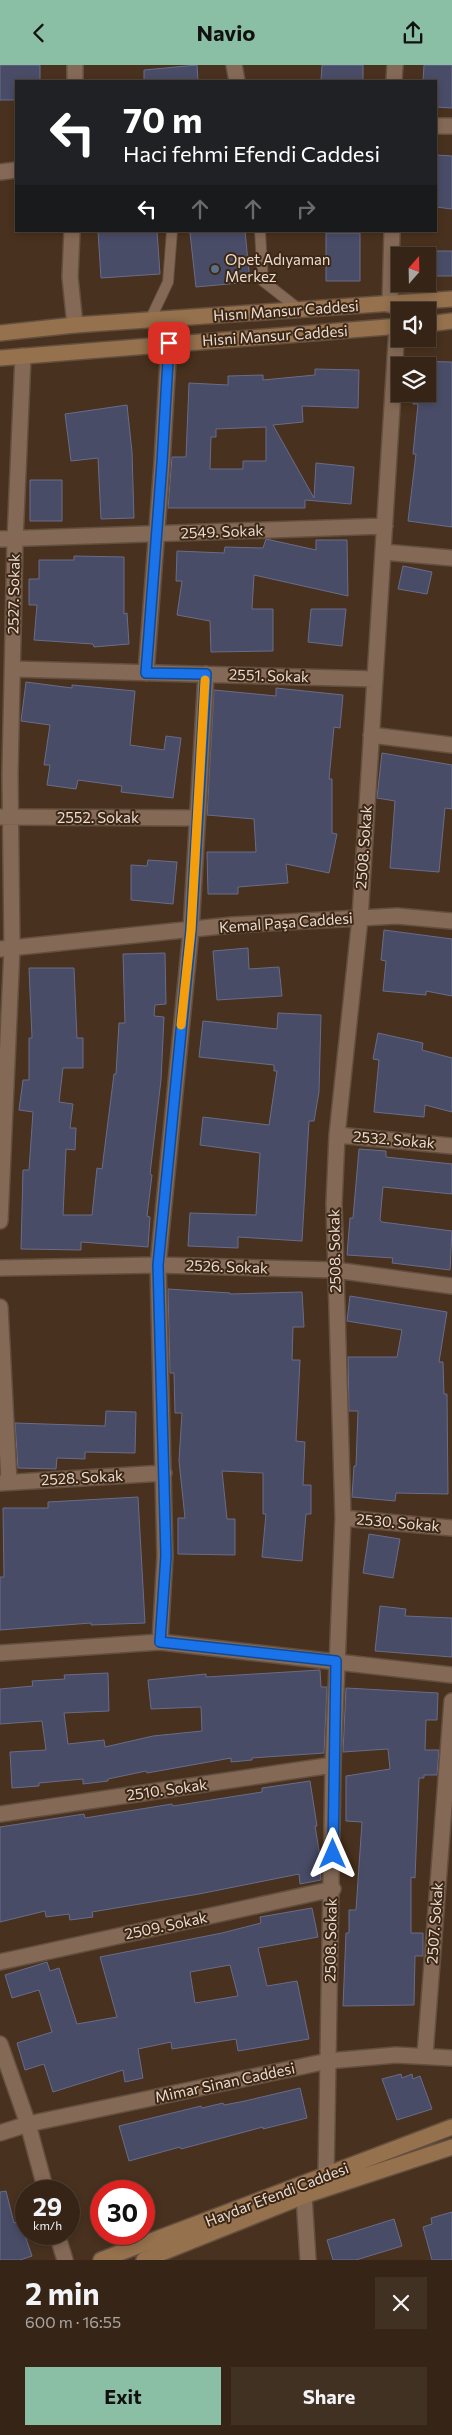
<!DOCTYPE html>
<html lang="en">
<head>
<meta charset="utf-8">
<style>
  :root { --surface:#362516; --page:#413123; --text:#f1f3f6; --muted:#aaa5a1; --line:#504235; --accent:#8abfa5 }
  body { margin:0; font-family:Commissioner,sans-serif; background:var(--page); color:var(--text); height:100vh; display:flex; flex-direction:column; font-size:19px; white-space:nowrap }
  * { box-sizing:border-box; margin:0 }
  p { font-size:16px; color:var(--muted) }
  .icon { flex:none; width:28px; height:28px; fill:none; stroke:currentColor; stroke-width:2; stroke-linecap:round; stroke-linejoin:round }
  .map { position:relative; height:2195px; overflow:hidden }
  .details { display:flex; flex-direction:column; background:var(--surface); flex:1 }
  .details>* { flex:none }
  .guide { position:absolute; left:15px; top:15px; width:422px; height:152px; border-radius:0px; box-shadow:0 2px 8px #0003,0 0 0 1px var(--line); background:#202124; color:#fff; overflow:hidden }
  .needle { width:32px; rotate:20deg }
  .buttons { position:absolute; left:391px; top:182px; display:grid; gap:10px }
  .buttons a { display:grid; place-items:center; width:45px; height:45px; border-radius:0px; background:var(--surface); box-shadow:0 2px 8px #0003,0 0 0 1px var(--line); font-size:25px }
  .speed { position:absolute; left:15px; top:2115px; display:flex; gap:10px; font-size:25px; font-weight:700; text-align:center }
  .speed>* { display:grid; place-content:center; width:65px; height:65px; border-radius:50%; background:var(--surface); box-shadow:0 2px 8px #0003,0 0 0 1px var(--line); line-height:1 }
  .speed small { font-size:12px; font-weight:400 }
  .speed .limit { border:8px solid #d22; background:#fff; color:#111 }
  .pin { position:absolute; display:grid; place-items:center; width:42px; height:42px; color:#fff; margin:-21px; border-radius:10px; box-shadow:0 2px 8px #0006 }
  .me { position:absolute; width:55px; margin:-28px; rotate:0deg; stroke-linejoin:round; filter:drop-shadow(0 0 4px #0008) }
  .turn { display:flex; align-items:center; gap:18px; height:105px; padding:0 25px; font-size:22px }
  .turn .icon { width:65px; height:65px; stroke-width:2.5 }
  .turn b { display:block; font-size:35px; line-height:42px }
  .lanes { display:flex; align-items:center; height:48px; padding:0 25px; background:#0003; justify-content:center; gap:25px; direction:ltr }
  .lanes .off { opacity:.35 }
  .round { display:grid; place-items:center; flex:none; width:52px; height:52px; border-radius:0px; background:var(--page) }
  .headline { display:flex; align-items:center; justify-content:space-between; height:85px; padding:0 25px }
  h1 { font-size:30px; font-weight:700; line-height:38px }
  .cta { display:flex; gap:10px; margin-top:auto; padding:10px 25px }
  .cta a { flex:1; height:58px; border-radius:0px; background:var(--accent); color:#111; font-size:20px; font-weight:700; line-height:58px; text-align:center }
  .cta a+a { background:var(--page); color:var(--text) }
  header { display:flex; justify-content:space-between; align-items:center; height:65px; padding:0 25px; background:var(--accent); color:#111; font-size:22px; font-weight:700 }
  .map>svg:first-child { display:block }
  .building { fill:#494c66; stroke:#696c89; fill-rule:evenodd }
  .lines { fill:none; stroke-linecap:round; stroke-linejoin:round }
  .service-casing { stroke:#634f3f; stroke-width:12 }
  .minor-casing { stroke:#634f3f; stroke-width:18 }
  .tertiary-casing { stroke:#634f3f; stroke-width:18 }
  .secondary-casing { stroke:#634f3f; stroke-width:18 }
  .service { stroke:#846956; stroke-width:10 }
  .minor { stroke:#846956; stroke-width:15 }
  .tertiary { stroke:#846956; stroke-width:15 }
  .secondary { stroke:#95714d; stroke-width:15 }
  .route-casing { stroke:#114b97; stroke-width:12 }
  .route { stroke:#1a73e8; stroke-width:9 }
  .slow { stroke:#f59e0b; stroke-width:9 }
  .service-dot { fill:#5c6f8a; stroke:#3d2715; stroke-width:2 }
  .labels { text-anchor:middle; stroke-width:4; stroke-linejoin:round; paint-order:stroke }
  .poi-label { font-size:15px; fill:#ebdcd1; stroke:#3d2715; text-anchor:start }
  .street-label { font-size:15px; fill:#ebdcd1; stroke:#3d2715 }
</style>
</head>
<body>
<header><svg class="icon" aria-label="back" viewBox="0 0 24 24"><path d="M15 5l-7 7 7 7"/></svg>Navio<svg class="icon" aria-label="share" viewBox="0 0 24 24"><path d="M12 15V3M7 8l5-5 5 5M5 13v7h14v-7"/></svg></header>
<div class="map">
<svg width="452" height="2195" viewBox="0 0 452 2195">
  <rect width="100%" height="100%" fill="#48311e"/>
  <path class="building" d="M0,0H40V16H16V35H0Z
    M197,0L198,16H144V5Z
    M322,0H363V16H321Z
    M424,0H452V43L436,42V16H423Z
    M436,90L452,91V144L436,142Z
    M98,166H157L160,209L101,213Z
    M197,166H245L250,217L196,222L190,168Z
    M326,168H360V216H326Z
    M430,186H452V211H430Z
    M414,296L452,297V462L408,456L416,389H413L418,339H413V329H428V301H414Z
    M315,304L359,305L358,343L302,341L303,357L273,360L314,433L316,398L354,402L351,439L305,435V443H168L172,392H186L189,318L228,320V311L263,310V315L315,310ZM266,362V396H243V404H210L211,372H216V364Z
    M127,340L132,387L134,453L101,454L98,393L71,396L65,349Z
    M30,415H62V456H30Z
    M266,474L316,485V475H347L348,531L254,510L252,544H273V586L211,587L210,556L177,550L182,516H176L177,486L224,488L225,482L263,483Z
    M74,491L124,492V549L127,548L129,579L94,582L93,579L34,575L37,540H29V514H39V495H74Z
    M403,501L432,507L427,529L398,524Z
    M311,544H346L342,581L308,577Z
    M26,617L72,623V620L135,626L130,680L164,685L166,671L181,673L173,733L121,727L122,721L78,715L76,724L47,720L50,700H44L50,660L21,656Z
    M276,623L343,630L340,663L334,662L329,714H332V768L337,769L329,808L286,799L288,818L238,822V829H208L207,787H256L254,754L207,750L214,625L276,631Z
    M382,688L452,700V744L445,743L439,807L390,803L395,736L377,733Z
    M148,795L177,797L173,839L131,835V800L147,801Z
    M384,865L452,874V931L426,926V930L383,926L386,896L381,895Z
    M248,883L249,904L279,902L282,931L217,935L213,886Z
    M165,888L166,939L155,940L154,951L164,952L161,1015L150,1109L152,1110L147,1151L150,1152L148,1182L81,1177V1185L21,1184L23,1105H29L33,1047L19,1045L23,1015H29V973H32L29,903H74L77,973H83V1003H63L59,1037L73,1039L70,1063H76L75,1085L66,1084L63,1150H92L97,1103L102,1104L114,1009H116L119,958H125L123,889Z
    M278,948L321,950L319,1027L314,1056H309L302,1176L238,1172V1183L188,1181L190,1148L256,1150L260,1088L200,1080L203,1052L269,1060L277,1006H274V1000L199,992L203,956L277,964Z
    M378,968L423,978L422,985L452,993V1047L425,1040L424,1052L374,1047L379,995L373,994Z
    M359,1084L386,1086V1092L452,1099V1129L383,1122L380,1155L382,1157L452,1166L450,1205L392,1198L393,1193L347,1190L350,1153H353Z
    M168,1224L230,1228V1229L302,1227L304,1262H293L292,1295H300L296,1376L305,1377L303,1420H311V1449H306L302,1496L262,1492L266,1449H263V1408L222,1406L227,1454H235V1490L178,1489V1453H185L179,1396L182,1348H175L174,1308H170Z
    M350,1231L447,1247L439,1297H443L444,1329H447L448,1429L396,1428L395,1436L352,1432L354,1401H356L358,1346H349L348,1292H397L402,1265L347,1256Z
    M106,1346L136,1347L135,1388L85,1387V1394L57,1393L56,1404L18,1403L15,1358L105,1361Z
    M138,1432L145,1558L91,1560V1558L0,1565V1512H4L3,1443H48V1437Z
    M369,1469L400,1474L393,1513L363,1508Z
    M380,1541L406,1544L405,1551L452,1553V1592L375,1586Z
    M320,1605L321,1622H327L324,1688L252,1693V1695L231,1697V1693L147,1708L146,1706L108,1714V1716L83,1719V1714L39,1718V1721L12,1723L10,1687L46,1685L42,1656L0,1659V1624L33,1621L32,1616L65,1614L64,1610L108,1608L109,1646L64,1648L68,1679L104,1675L105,1682L153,1671L202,1666L201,1642L151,1644L148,1615L206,1609V1612Z
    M346,1623L438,1628L437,1655H426L425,1685H439L437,1710H424V1713H419L415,1813L411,1812V1868H423V1891H415L414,1940L343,1941L346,1868H349V1845H356L362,1757L346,1756V1711L390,1704L388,1684L343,1687Z
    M310,1716L317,1761H315L322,1804L320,1805L321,1815L300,1819L299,1809L199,1829L92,1847L93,1852L70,1855L69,1849L46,1852L45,1846L0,1857V1762L84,1749L85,1753L172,1739L173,1741L262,1727V1723Z
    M312,1843L318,1872L258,1883L267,1921L297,1916L309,1974L238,1986L236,1974L172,1984L171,1977L138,1984L143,2013L125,2017L123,2005L53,2027L44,1999L25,2005L17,1978L52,1967L39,1925L12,1933L5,1910L47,1897L50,1906L59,1903L77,1959L117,1952L100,1892L222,1868L261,1858L260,1852ZM230,1900L238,1931L195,1938L190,1907Z
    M401,2009L402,2013L412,2009L413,2014L420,2011L432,2044L397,2055L382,2014Z
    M300,2023L307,2053L263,2064V2062L181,2084L180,2082L129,2096L119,2061L201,2041L202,2043L223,2038L224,2040L245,2036Z
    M6,2126L14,2158L20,2156L32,2191L20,2195H0V2127Z
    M452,2147V2195H432L423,2162L432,2159L431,2153Z
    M394,2154L402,2181L356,2195H333L327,2175Z"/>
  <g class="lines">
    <defs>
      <path id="service" d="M260,166L263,216L300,245
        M150,255L168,217L172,166"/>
      <path id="minor" d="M75,0V16
        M234,0L237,16
        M394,16L395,0
        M436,61H452
        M0,107L16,105
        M72,166L70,212L75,260
        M390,240L392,166
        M0,474L385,461
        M383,487L452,493
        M13,604L375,614
        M146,608L162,398L169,278
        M371,670L452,680
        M0,752L196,753
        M337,1070L452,1081
        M0,1156L12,883L10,709L15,475L23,291
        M0,1203L158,1200L335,1205L452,1221
        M0,1242L9,1417
        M0,1418L164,1408
        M343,1453L452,1463
        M160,1577L165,1491L158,1200L191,865L206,609
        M0,1749L333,1700
        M0,1897L333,1824
        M425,1990L452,1636
        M326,2112L333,1700L343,1453L334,1139L337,1070L360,853L397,262
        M304,2131L308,2195"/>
      <path id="tertiary" d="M0,884L232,860L397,851L452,856
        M0,1588L160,1577L452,1610
        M0,1979L28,2059L46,2126
        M0,2068L28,2059L328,1996L396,1990L452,1993
        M57,2169L65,2195"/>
      <path id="secondary" d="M428,259L452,256
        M0,268L75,260L452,234
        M0,293L400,261
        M101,2195L452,2062
        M144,2195L304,2131L452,2082"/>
    </defs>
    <use href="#service" class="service-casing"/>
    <use href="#minor" class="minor-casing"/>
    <use href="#tertiary" class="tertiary-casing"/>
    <use href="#secondary" class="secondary-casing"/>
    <use href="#service" class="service"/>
    <use href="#minor" class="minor"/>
    <use href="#tertiary" class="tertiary"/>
    <use href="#secondary" class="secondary"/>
  </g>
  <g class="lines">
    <defs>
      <path id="route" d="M169,278L162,398L146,608L206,609L191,865L158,1200L166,1491L160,1577L336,1596L333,1789"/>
    </defs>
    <use href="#route" class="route-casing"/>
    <use href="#route" class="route"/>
    <path class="slow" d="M181,960L191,865L205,615"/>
  </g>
  <circle class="service-dot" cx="215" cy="204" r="5"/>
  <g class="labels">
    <g class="poi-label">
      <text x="225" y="200">Opet Adıyaman<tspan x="225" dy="17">Merkez</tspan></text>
    </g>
    <g class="street-label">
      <text transform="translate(286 246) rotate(-4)" y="5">Hısnı Mansur Caddesi</text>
      <text transform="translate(275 271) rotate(-4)" y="5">Hisni Mansur Caddesi</text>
      <text transform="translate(222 467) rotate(-2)" y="5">2549. Sokak</text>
      <text transform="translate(14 529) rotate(-89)" y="5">2527. Sokak</text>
      <text transform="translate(269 611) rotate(2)" y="5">2551. Sokak</text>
      <text x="98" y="758">2552. Sokak</text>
      <text transform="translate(364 782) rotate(-86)" y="5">2508. Sokak</text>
      <text transform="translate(286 858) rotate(-4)" y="5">Kemal Paşa Caddesi</text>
      <text transform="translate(394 1075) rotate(5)" y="5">2532. Sokak</text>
      <text transform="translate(335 1186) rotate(-91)" y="5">2508. Sokak</text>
      <text transform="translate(227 1202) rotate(2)" y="5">2526. Sokak</text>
      <text transform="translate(82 1413) rotate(-3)" y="5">2528. Sokak</text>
      <text transform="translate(398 1458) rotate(5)" y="5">2530. Sokak</text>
      <text transform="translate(167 1725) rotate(-8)" y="5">2510. Sokak</text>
      <text transform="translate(435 1858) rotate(-86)" y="5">2507. Sokak</text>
      <text transform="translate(166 1861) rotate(-12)" y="5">2509. Sokak</text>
      <text transform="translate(331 1875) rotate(-89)" y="5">2508. Sokak</text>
      <text transform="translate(225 2018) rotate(-12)" y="5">Mimar Sinan Caddesi</text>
      <text transform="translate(277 2130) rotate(-21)" y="5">Haydar Efendi Caddesi</text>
    </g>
  </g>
</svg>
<div class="buttons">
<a><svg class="needle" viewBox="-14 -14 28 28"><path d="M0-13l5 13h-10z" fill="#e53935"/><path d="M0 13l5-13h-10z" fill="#aaa5a1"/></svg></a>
<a><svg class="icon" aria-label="sound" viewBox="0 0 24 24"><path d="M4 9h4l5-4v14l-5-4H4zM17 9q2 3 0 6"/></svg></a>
<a><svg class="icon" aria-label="layers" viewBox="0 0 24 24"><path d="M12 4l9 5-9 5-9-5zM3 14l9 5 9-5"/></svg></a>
</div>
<div class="speed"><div>29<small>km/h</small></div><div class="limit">30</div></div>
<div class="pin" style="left:169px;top:278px;background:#d93025"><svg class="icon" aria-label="arrive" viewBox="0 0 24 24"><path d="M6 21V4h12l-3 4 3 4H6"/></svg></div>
<svg class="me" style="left:333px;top:1789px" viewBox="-20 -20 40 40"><path d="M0-17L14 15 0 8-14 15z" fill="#1a73e8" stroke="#fff" stroke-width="4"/></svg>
<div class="guide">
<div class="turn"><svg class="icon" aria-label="left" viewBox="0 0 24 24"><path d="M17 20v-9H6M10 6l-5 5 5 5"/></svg><div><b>70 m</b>Haci fehmi Efendi Caddesi</div></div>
<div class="lanes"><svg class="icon" aria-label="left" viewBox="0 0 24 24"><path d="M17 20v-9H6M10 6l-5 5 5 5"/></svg><svg class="icon off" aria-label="ahead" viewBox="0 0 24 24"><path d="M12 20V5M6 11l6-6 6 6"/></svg><svg class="icon off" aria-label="ahead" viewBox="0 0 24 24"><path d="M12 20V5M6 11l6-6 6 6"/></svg><svg class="icon off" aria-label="right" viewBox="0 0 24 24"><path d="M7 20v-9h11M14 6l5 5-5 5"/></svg></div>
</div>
</div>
<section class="details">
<div class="headline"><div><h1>2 min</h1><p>600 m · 16:55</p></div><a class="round"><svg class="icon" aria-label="close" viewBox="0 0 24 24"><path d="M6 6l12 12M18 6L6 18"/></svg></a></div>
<div class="cta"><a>Exit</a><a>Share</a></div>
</section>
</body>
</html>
